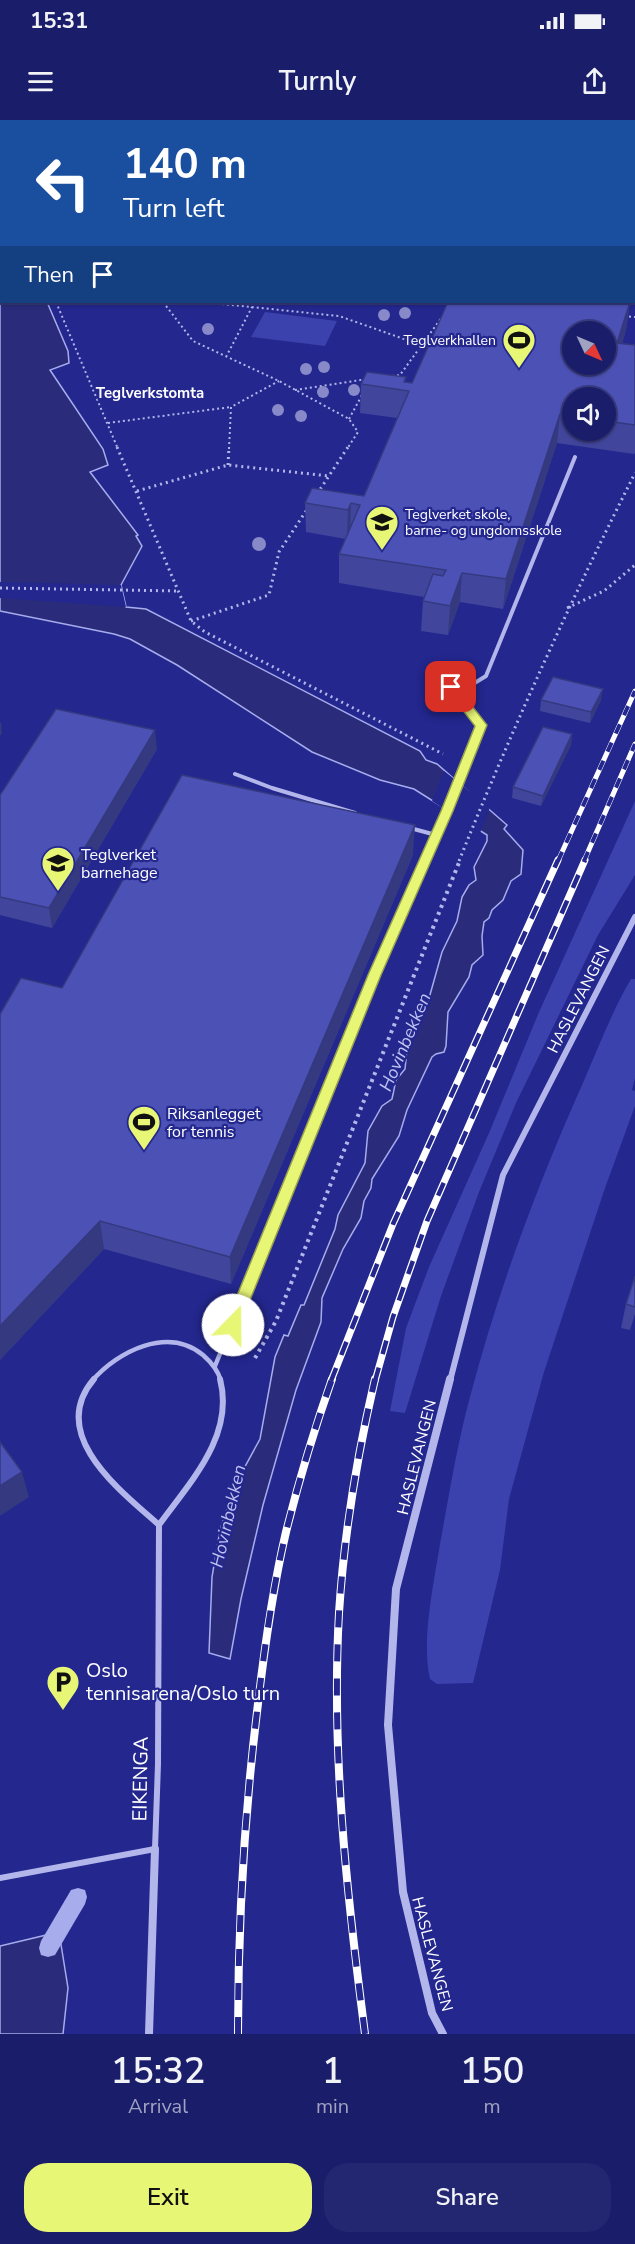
<!DOCTYPE html>
<html lang="en">
<head>
<meta charset="utf-8">
<style>
  :root { --surface:#1a1d6a; --page:#232670; --text:#f1f3f6; --muted:#9fa2c1; --line:#383b7e; --accent:#e8f676 }
  body { margin:0; font-family:"Nunito Sans",sans-serif; background:var(--page); color:var(--text); height:100vh; display:flex; flex-direction:column; font-size:22px; white-space:nowrap }
  * { box-sizing:border-box; margin:0 }
  p { font-size:20px; color:var(--muted) }
  .icon { flex:none; width:33px; height:33px; fill:none; stroke:currentColor; stroke-width:2; stroke-linecap:round; stroke-linejoin:round }
  .map { position:relative; height:1914px; overflow:hidden }
  .panel { display:flex; flex-direction:column; background:var(--surface); flex:1 }
  .panel>* { flex:none }
  .guide { position:absolute; left:0px; top:0px; width:636px; height:183px; box-shadow:0 2px 4px #0004,0 0 0 2px var(--line); background:#1a4fa0; color:#fff; overflow:hidden }
  .needle { width:39px; rotate:134deg }
  .controls { position:absolute; left:562px; top:201px; display:grid; gap:12px }
  .controls a { display:grid; place-items:center; width:54px; height:54px; border-radius:50%; background:var(--surface); box-shadow:0 2px 4px #0004,0 0 0 2px var(--line); font-size:30px }
  .pin { position:absolute; display:grid; place-items:center; width:51px; height:51px; color:#fff; margin:-26px; border-radius:12px; box-shadow:0 3px 9px #0006 }
  .me { position:absolute; width:66px; margin:-33px; rotate:22deg; stroke-linejoin:round; filter:drop-shadow(0 0 4px #0008) }
  .turn { display:flex; align-items:center; gap:21px; height:126px; padding:0 24px; font-size:27px }
  .turn .icon { width:78px; height:78px; stroke-width:2.5 }
  .turn b { display:block; font-size:42px; line-height:51px }
  .then { display:flex; align-items:center; height:57px; padding:0 24px; background:#0003; gap:12px; font-size:22px }
  .eta { display:flex; justify-content:space-evenly; align-items:center; height:102px; text-align:center }
  .eta b { font-size:36px; font-weight:600; line-height:42px }
  .cta { display:flex; gap:12px; margin-top:auto; padding:12px 24px }
  .cta a { flex:1; height:69px; border-radius:24px; background:var(--accent); color:#111; font-size:24px; font-weight:600; line-height:69px; text-align:center }
  .cta a+a { background:var(--page); color:var(--text) }
  .status { display:flex; justify-content:space-between; align-items:center; height:42px; padding:0 30px; background:var(--surface); direction:ltr }
  .status svg { height:16px; fill:currentColor }
  header { display:flex; justify-content:space-between; align-items:center; height:78px; padding:0 24px; background:var(--surface); font-size:27px; font-weight:600 }
  .map>svg:first-child { display:block }
  .green { fill:#3b41ad }
  .water { fill:#2a2c7b; stroke:#a7acec; stroke-width:1.5 }
  .pier { fill:#23278e }
  .lines { fill:none; stroke-linecap:round; stroke-linejoin:round }
  .stream { fill:#a7acec; fill-rule:evenodd }
  .path-far2 { stroke:#b3b6eb; stroke-width:2; stroke-dasharray:2 3; stroke-linecap:butt }
  .path-far1 { stroke:#b3b6eb; stroke-width:3; stroke-dasharray:2 4; stroke-linecap:butt }
  .path { stroke:#b3b6eb; stroke-width:4; stroke-dasharray:3 4.5; stroke-linecap:butt }
  .lane-far2 { stroke:#b3b6eb; stroke-width:4 }
  .lane-far1 { stroke:#b3b6eb; stroke-width:4.5 }
  .lane { stroke:#b3b6eb; stroke-width:6 }
  .street-far1 { stroke:#b3b6eb; stroke-width:6 }
  .street { stroke:#b3b6eb; stroke-width:8 }
  .secondary { fill:#dedff9; fill-rule:evenodd }
  .rail-far2-casing { stroke:#fff; stroke-width:5 }
  .rail-far1-casing { stroke:#fff; stroke-width:7 }
  .rail-casing { stroke:#fff; stroke-width:8 }
  .rail-far2 { stroke:#23278e; stroke-width:4; stroke-dasharray:10; stroke-linecap:butt }
  .rail-far1 { stroke:#23278e; stroke-width:4.5; stroke-dasharray:14; stroke-linecap:butt }
  .rail { stroke:#23278e; stroke-width:6; stroke-dasharray:17; stroke-linecap:butt }
  .tree { fill:#8789c8 }
  .wall { fill:#41469c; fill-rule:evenodd }
  .shaded-wall { fill:#35397f }
  .building { fill:#4c51b5; stroke:#35397f; stroke-width:1.5; fill-rule:evenodd }
  .route { fill:#e8f676; stroke:#97a04d; stroke-width:1.5 }
  .labels { text-anchor:middle; stroke-width:4.5; stroke-linejoin:round; paint-order:stroke }
  .far-poi-label { font-size:14px; fill:#fff; stroke:#23278e; text-anchor:end }
  .far-neighbourhood-label { font-size:15px; font-weight:bold; fill:#fff; stroke:#23278e }
  .poi-label { font-size:16px; fill:#fff; stroke:#23278e; text-anchor:start }
  .street-label { font-size:16px; fill:#fff; stroke:#23278e }
  .water-label { font-size:18px; font-style:italic; fill:#bfc2f2; stroke:#23278e }
  .near-poi-label { font-size:20px; fill:#fff; stroke:#23278e; text-anchor:start }
  .near-street-label { font-size:20px; fill:#fff; stroke:#23278e }
</style>
</head>
<body>
<div class="status"><b>15:31</b><svg viewBox="0 0 49 12"><path d="M0 12V9h3v3zM5 12V6h3v6zM10 12V3h3v9zM15 12V0h3v12zM26 1h20v11H26zM47 4h2v5h-2z"/></svg></div>
<header><svg class="icon" aria-label="menu" viewBox="0 0 24 24"><path d="M4 6h16M4 12h16M4 18h16"/></svg>Turnly<svg class="icon" aria-label="share" viewBox="0 0 24 24"><path d="M12 15V3M7 8l5-5 5 5M5 13v7h14v-7"/></svg></header>
<div class="map">
<svg width="635" height="1914" viewBox="0 0 635 1914">
  <rect width="100%" height="100%" fill="#23278e"/>
  <path class="green" d="M265,192L337,201L325,226L251,217Z
    M635,681V755L598,815L516,983L479,1072L441,1176L405,1293L390,1291L406,1208L429,1147L489,1013L539,892Z
    M631,859H635V958L632,970L635,971V986L605,1068L544,1252L509,1379L500,1450L473,1563L437,1564L430,1559C421,1521 434,1462 440,1424C449,1375 457,1325 470,1277C498,1170 537,1066 582,965C598,929 611,893 631,859Z"/>
  <path class="water" d="M0,106L2,182H47L68,231L69,243L50,250L103,329L108,345L90,352L138,415L136,416L142,426L121,465L126,487L146,489L420,631L426,640L437,644L507,705L504,709L523,730L521,754L511,761L503,780L492,790L489,798L484,802L482,816L483,835L472,845L469,857L448,892L446,926L444,932L436,934L432,937L407,990L399,1016L372,1059L371,1068L364,1081L361,1098L343,1129L322,1178L321,1202L296,1270L263,1385L241,1479L230,1539L209,1533L212,1457L220,1410L235,1365L260,1319L275,1237L284,1215L288,1216L301,1185H304L335,1109L338,1095L365,1043L368,1011L382,986L392,979L396,960L405,949L407,930L404,921L409,905L426,889L442,832L457,801L462,777L469,765L476,760L474,747L487,721V715L414,669L380,660L312,632L177,545L130,519L114,514L0,491Z
    M59,1812L68,1868L63,1914H0V1826Z"/>
  <path class="pier" d="M0,462L121,465L126,487L0,478Z
    M444,651L490,687L480,713L432,681Z"/>
  <g class="lines">
    <path class="stream" d="M78,1768L85,1770L87,1777L85,1784L55,1835L48,1837L41,1835L39,1828L41,1821L71,1770Z"/>
    <path class="path-far2" d="M56,182L118,329
      M163,182L193,221L279,261L349,299L358,312L347,329
      M202,182L339,196L421,225
      M624,196L635,197
      M226,237L252,187
      M392,256L400,255L442,197
      M295,270L367,259
      M349,299L362,275
      M108,303L231,287
      M229,329L231,287L279,261"/>
    <path class="path-far1" d="M117,327L191,501L205,512L443,634
      M228,345L229,327
      M137,371L228,345L329,356
      M317,374L348,327
      M0,468L179,471
      M567,488L604,471L635,445
      M191,501L269,475L279,432L308,388
      M459,741C512,609 571,480 635,353"/>
    <path class="path" d="M255,1238L276,1201L460,740"/>
    <path class="lane-far2" d="M451,567L473,564L486,556L575,337
      M235,654L272,668L355,693
      M410,708L436,715
      M425,741L481,605L451,567"/>
    <path class="lane-far1" d="M215,1246L374,855L425,740
      M92,1261C118,1231 168,1206 203,1235C211,1242 218,1250 221,1261"/>
    <path class="lane" d="M94,1259C46,1315 122,1372 159,1405C190,1362 235,1316 220,1259
      M0,1758L155,1729L158,1644L159,1405"/>
    <path class="street-far1" d="M450,1261L503,1055L635,797"/>
    <path class="street" d="M149,1914L155,1729
      M443,1914L432,1893L403,1772L388,1605L396,1469L450,1259"/>
    <path class="secondary" d="M446,0L460,2H447Z
      M527,0L541,2H528Z
      M634,16H635V20H634Z"/>
    <defs>
      <path id="rail-far2" d="M558,741L635,571
        M584,741L635,624"/>
      <path id="rail-far1" d="M331,1261L393,1104L558,740
        M375,1261L393,1197L427,1101L585,740"/>
      <path id="rail" d="M238,1914C238,1806 244,1699 257,1592C264,1531 272,1471 286,1412C299,1360 314,1310 332,1259
        M365,1914C347,1775 331,1634 339,1493C344,1414 357,1336 375,1259"/>
    </defs>
    <use href="#rail-far2" class="rail-far2-casing"/>
    <use href="#rail-far1" class="rail-far1-casing"/>
    <use href="#rail" class="rail-casing"/>
    <use href="#rail-far2" class="rail-far2"/>
    <use href="#rail-far1" class="rail-far1"/>
    <use href="#rail" class="rail"/>
  </g>
  <g class="tree">
    <circle cx="405" cy="193" r="6"/>
    <circle cx="384" cy="195" r="6"/>
    <circle cx="208" cy="209" r="6"/>
    <circle cx="324" cy="247" r="6"/>
    <circle cx="306" cy="249" r="6"/>
    <circle cx="354" cy="270" r="6"/>
    <circle cx="323" cy="272" r="6"/>
    <circle cx="278" cy="290" r="6"/>
    <circle cx="301" cy="296" r="6"/>
    <circle cx="259" cy="424" r="7"/>
  </g>
  <path class="wall" d="M634,24H635V135L634,134Z
    M630,182L626,210L622,224L635,225V333L634,334L557,323L503,489L460,482L448,515L421,511L423,481L424,477L339,463V434L346,419L306,412L305,383L364,376L397,298L360,293L361,264L406,257L405,262L412,263ZM573,278H606V310H573Z
    M541,580H601L590,603L540,591Z
    M572,614L571,625L541,686L512,678L513,667Z
    M157,629L52,808L0,795V675Z
    M413,735L231,1164L104,1129L0,1240V894L62,868Z
    M635,1156V1194L630,1210L621,1208L626,1184Z"/>
  <path class="shaded-wall" d="M630,182L626,210L613,252L617,223Z
    M560,294L557,323L503,489L506,459Z
    M351,383L350,412L347,419L348,390Z
    M462,453L460,482L448,515L450,486Z
    M603,569L601,580L590,603L591,592Z
    M1,602L2,613L0,616V603Z
    M155,610L157,629L52,808L49,788Z
    M572,614L571,625L541,686L543,676Z
    M415,705L413,735L231,1164L230,1137Z
    M100,1101L104,1129L0,1240V1206Z
    M22,1352L29,1377L0,1396V1366Z"/>
  <path class="building" d="M230,0H453L452,2H229Z
    M634,24H635V102H634Z
    M448,182H630L617,223L635,225V305L606,301V278H573V296L560,294L506,459L462,453L450,486L423,481L433,454L443,456L446,450L339,434L360,385L351,383L348,390L305,383L312,368L364,376L409,271L361,264L367,252L406,257L404,262L412,263ZM573,212H606V244H573Z
    M553,557L603,569L591,592L541,580Z
    M56,589L155,610L49,788L0,777V675Z
    M543,607L572,614L543,676L513,667Z
    M182,655L415,705L230,1137L100,1101L0,1206V894L21,858L62,868Z
    M635,1156V1187L626,1184Z
    M0,1322L22,1352L0,1366Z"/>
  <path class="route" d="M451,563L455,564L487,605L453,691L381,855L240,1205L238,1210L233,1212L227,1210L225,1205L368,855L441,691L475,606L445,567Z"/>
  <defs>
    <symbol id="stadium-pin" viewBox="-11 -11 22 30"><path d="M0 17L-7.5 6A9.5 9.5 0 1 1 7.5 6Z" fill="#e8f676" stroke="#23278e"/><path d="M0-5a6.5 5 0 1 0 0 10a6.5 5 0 1 0 0-10ZM-3.5-1.8h7v3.6h-7Z" fill="#111"/></symbol>
    <symbol id="school-pin" viewBox="-11 -11 22 30"><path d="M0 17L-7.5 6A9.5 9.5 0 1 1 7.5 6Z" fill="#e8f676" stroke="#23278e"/><path d="M0-5L7-2L0 1L-7-2ZM-4 1L0 2.5L4 1V4Q0 6-4 4Z" fill="#111"/></symbol>
    <symbol id="parking-pin" viewBox="-11 -11 22 30"><path d="M0 17L-7.5 6A9.5 9.5 0 1 1 7.5 6Z" fill="#e8f676" stroke="#23278e"/><path d="M-3.5-5.5H1a3.5 3.5 0 0 1 0 7H-1V5.5H-3.5ZM-1-3.4V-.6H.8a1.4 1.4 0 0 0 0-2.8Z" fill="#111"/></symbol>
  </defs>
  <g fill-rule="evenodd">
    <use href="#stadium-pin" x="500" y="201" width="38" height="52"/>
    <use href="#school-pin" x="363" y="383" width="38" height="52"/>
    <use href="#school-pin" x="39" y="724" width="38" height="52"/>
    <use href="#stadium-pin" x="125" y="983" width="38" height="52"/>
    <use href="#parking-pin" x="44" y="1543" width="38" height="52"/>
  </g>
  <g class="labels">
    <g class="far-poi-label">
      <text x="496" y="225">Teglverkhallen</text>
      <text x="405" y="399" text-anchor="start">Teglverket skole,<tspan x="405" dy="16">barne- og ungdomsskole</tspan></text>
    </g>
    <g class="far-neighbourhood-label">
      <text x="150" y="278">Teglverkstomta</text>
    </g>
    <g class="poi-label">
      <text x="81" y="740">Teglverket<tspan x="81" dy="18">barnehage</tspan></text>
      <text x="167" y="999">Riksanlegget<tspan x="167" dy="18">for tennis</tspan></text>
    </g>
    <g class="street-label">
      <text transform="translate(578 879) rotate(-63)" y="6">HASLEVANGEN</text>
      <text transform="translate(416 1337) rotate(-76)" y="6">HASLEVANGEN</text>
      <text transform="translate(433 1834) rotate(75)" y="6">HASLEVANGEN</text>
    </g>
    <g class="water-label">
      <text transform="translate(405 922) rotate(-67)" y="6">Hovinbekken</text>
      <text transform="translate(228 1396) rotate(-77)" y="6">Hovinbekken</text>
    </g>
    <g class="near-poi-label">
      <text x="86" y="1557">Oslo<tspan x="86" dy="23">tennisarena/Oslo turn</tspan></text>
    </g>
    <g class="near-street-label">
      <text transform="translate(140 1659) rotate(-89)" y="7">EIKENGA</text>
    </g>
  </g>
</svg>
<div class="controls">
<a><svg class="needle" viewBox="-14 -14 28 28"><path d="M0-13l5 13h-10z" fill="#e53935"/><path d="M0 13l5-13h-10z" fill="#9fa2c1"/></svg></a>
<a><svg class="icon" aria-label="sound" viewBox="0 0 24 24"><path d="M4 9h4l5-4v14l-5-4H4zM17 9q2 3 0 6"/></svg></a>
</div>
<div class="pin" style="left:451px;top:567px;background:#d93025"><svg class="icon" aria-label="arrive" viewBox="0 0 24 24"><path d="M6 21V4h12l-3 4 3 4H6"/></svg></div>
<svg class="me" style="left:233px;top:1205px" viewBox="-20 -20 40 40"><circle r="19" fill="#fff"/><path d="M0-13L10 11 0 6-10 11z" fill="#e8f676"/></svg>
<div class="guide">
<div class="turn"><svg class="icon" aria-label="left" viewBox="0 0 24 24"><path d="M17 20v-9H6M10 6l-5 5 5 5"/></svg><div><b>140 m</b>Turn left</div></div>
<div class="then">Then<svg class="icon" aria-label="arrive" viewBox="0 0 24 24"><path d="M6 21V4h12l-3 4 3 4H6"/></svg></div>
</div>
</div>
<section class="panel">
<div class="eta">
<div><b>15:32</b><p>Arrival</p></div>
<div><b>1</b><p>min</p></div>
<div><b>150</b><p>m</p></div>
</div>
<div class="cta"><a>Exit</a><a>Share</a></div>
</section>
</body>
</html>
